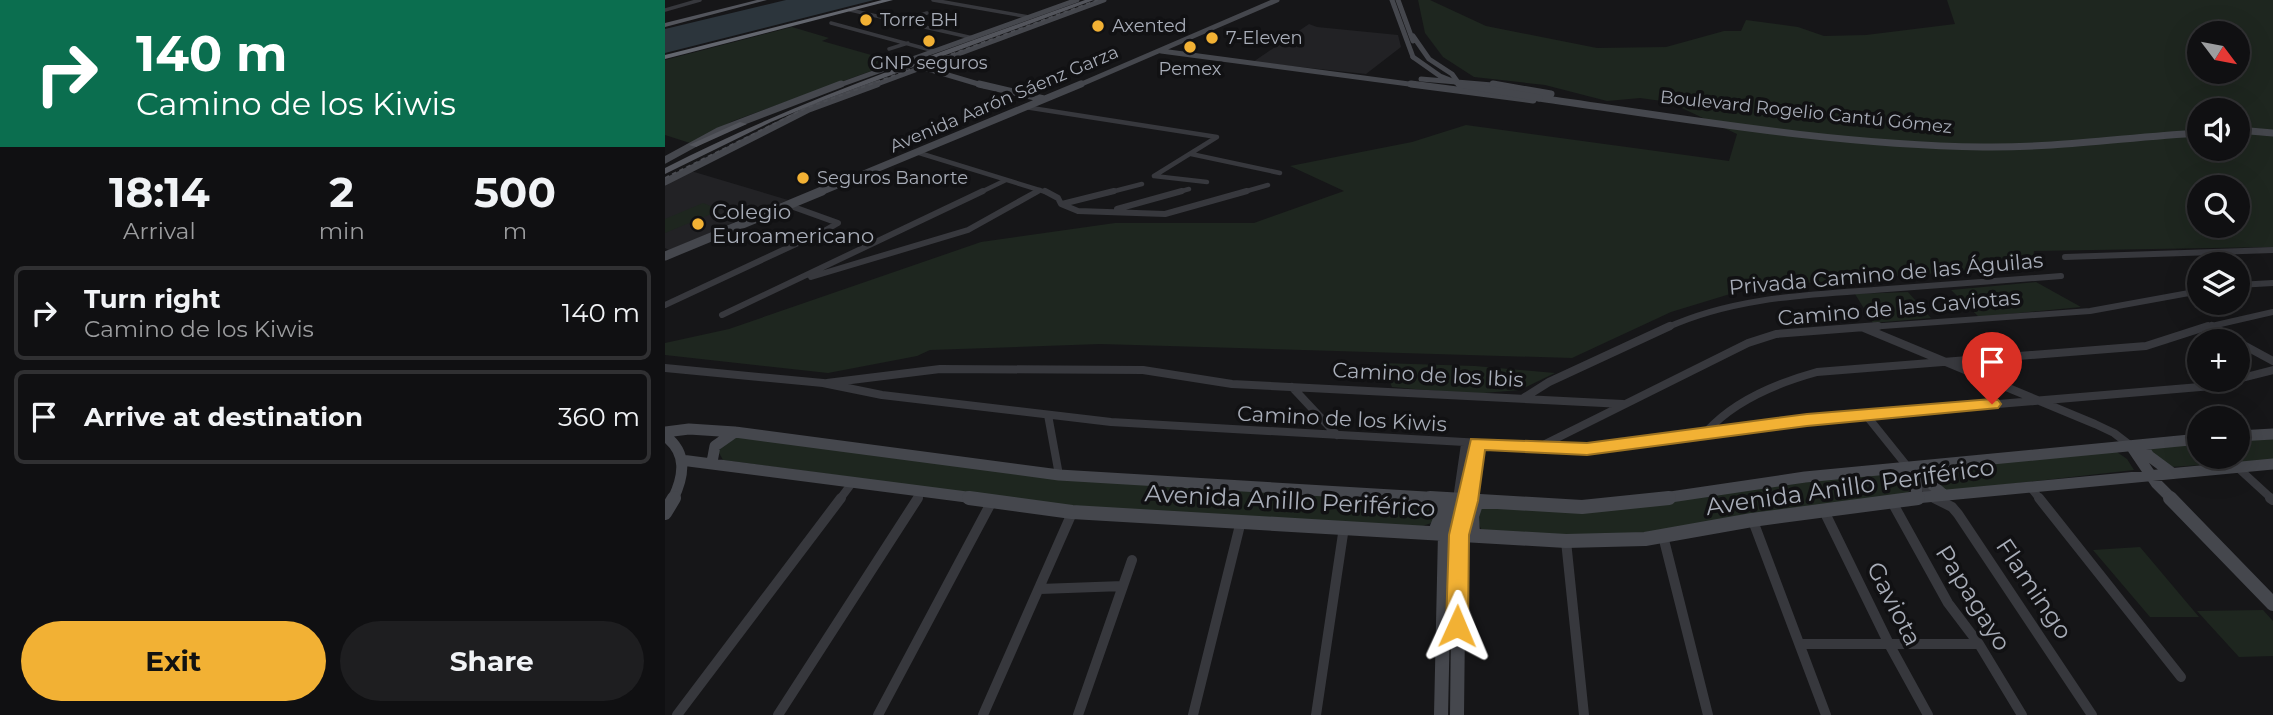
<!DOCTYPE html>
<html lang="en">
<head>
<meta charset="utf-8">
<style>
  :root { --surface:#101012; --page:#1e1e20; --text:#f1f3f6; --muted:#9c9d9f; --line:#303032; --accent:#f2b134 }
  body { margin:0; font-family:Montserrat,sans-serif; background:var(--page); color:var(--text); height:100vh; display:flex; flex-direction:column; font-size:26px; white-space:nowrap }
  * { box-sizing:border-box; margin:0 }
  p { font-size:23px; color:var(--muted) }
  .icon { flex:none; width:38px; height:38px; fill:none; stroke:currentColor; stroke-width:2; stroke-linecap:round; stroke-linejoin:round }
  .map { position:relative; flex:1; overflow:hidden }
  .details { display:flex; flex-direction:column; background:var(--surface); width:665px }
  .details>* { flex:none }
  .banner { background:#0b6e4f; color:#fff; overflow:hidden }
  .needle { width:46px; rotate:122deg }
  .fabs { position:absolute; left:1522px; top:21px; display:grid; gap:14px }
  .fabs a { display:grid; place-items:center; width:63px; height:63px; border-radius:50%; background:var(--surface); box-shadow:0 7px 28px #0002,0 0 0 2px var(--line); font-size:35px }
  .pin { position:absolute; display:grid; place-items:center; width:60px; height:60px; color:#fff; margin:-72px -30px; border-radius:50% 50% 50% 0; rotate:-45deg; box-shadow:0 0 7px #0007 }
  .pin .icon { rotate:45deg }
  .me { position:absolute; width:77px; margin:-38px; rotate:1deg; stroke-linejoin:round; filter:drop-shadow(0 0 5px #0008) }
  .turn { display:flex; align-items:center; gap:24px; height:147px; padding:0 21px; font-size:32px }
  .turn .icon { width:91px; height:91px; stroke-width:2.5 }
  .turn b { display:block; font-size:49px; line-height:60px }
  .eta { display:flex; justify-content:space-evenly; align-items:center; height:119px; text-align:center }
  .eta b { font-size:42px; font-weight:700; line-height:49px }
  .primary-button { display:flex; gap:14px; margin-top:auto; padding:14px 21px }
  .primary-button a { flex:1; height:80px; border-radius:42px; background:var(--accent); color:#111; font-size:28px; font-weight:700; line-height:80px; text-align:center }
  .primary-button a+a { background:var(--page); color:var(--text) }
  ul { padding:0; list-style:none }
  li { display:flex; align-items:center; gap:21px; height:94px; margin:0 14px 10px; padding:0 7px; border:4px solid var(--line); border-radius:10px }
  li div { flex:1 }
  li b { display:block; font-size:26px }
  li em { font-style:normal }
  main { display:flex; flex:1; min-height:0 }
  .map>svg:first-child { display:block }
  .built { fill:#222225 }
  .green { fill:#1e261f; fill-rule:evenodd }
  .water { fill:#2c353c }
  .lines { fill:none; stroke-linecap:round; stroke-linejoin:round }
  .street-far4 { stroke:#37383d; stroke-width:3.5 }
  .street-far3 { stroke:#37383d; stroke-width:4.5 }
  .street-far2 { stroke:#37383d; stroke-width:6 }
  .street-far1 { stroke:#37383d; stroke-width:8 }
  .street { stroke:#37383d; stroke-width:10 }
  .secondary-far4 { stroke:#45474d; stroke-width:5 }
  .secondary-far3 { stroke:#45474d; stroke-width:7 }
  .secondary-far2 { stroke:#45474d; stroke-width:9 }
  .secondary-far1 { stroke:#45474d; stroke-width:11 }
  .secondary { stroke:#45474d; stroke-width:14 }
  .primary { fill:#53555c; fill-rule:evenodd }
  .highway { fill:#63666e; fill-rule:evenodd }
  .rail { stroke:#4a4c52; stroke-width:2; stroke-dasharray:4.5 3.5; stroke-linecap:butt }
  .secondary-bridge-far1 { stroke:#45474d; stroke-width:5 }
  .secondary-bridge { stroke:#45474d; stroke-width:7 }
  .route { fill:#f2b134; stroke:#9d7322; stroke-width:2 }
  .poi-dot { fill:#f2b134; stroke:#111113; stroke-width:2.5 }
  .labels { text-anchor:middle; stroke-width:7; stroke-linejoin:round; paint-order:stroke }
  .far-poi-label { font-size:18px; fill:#a8adb8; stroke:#111113; text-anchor:start }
  .far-street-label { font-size:18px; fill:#a8adb8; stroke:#111113 }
  .poi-label { font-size:21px; fill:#a8adb8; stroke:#111113; text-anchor:start }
  .street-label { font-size:21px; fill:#a8adb8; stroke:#111113 }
  .near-street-label { font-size:24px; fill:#a8adb8; stroke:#111113 }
</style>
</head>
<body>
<main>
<section class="details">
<div class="banner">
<div class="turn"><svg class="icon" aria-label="right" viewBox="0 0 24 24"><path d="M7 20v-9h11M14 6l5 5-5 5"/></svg><div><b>140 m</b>Camino de los Kiwis</div></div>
</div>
<div class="eta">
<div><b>18:14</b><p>Arrival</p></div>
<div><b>2</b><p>min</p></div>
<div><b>500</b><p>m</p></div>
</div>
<ul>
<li><svg class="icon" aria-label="right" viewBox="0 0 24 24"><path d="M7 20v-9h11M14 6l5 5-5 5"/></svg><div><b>Turn right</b><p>Camino de los Kiwis</p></div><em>140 m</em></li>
<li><svg class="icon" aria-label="arrive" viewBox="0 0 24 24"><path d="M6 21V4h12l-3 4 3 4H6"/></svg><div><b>Arrive at destination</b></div><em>360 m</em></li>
</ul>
<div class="primary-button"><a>Exit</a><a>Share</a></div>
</section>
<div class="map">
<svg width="1608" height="715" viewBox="0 0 1608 715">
  <rect width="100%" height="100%" fill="#161618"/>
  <path class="built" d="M644,24L652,27L733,35L736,47L701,74L588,62Z
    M26,171L123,200L4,250L0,248V185Z"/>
  <path class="green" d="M753,0H765L821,26L932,48L1001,47L1059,31H1076L1081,20L1133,27L1159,36L1201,35L1290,24L1282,0H1608V247L1369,251L1367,266L1088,287L1006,312L907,358L435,344L265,350L252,356L163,373L0,355V343L64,329L316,242L450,223H589L679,191L625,166L747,142L801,125L1064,161L1072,134L1004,102L975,98L942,101L880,85L809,77L778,57L760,33ZM1535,33H1573V72H1535ZM1535,110H1573V149H1535ZM1535,187H1573V226H1535Z
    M127,27L164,38L157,41L231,62L68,121L25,143L0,135V60Z
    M38,203L56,210L0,233V219Z
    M1371,282L1416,307L1314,317L1286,290Z
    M1243,292L1266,318L1208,323L1190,294Z
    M716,363L810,366L890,373L855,390L807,394L727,387Z
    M69,435L376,477L760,501L772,511L769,522L755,527L417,508L58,460L53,451Z
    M1608,437V460L1507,467L1499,464L1483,448L1535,443V457H1573V440Z
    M1452,452L1462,459L1469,470L1282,491C1274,485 1265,480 1267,469Z
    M1228,472L1244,484L1246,488L1242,494L958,537L817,531L813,522L815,508L930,512L1105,485Z
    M1475,547L1534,617H1485L1428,550Z
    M1598,610L1608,621V656L1574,657L1532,611Z"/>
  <path class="water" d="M121,0H209L0,53V29Z"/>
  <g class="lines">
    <path class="street-far4" d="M268,0L364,17
      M0,10L35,0
      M185,10L308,38
      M236,21L262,13
      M166,23L269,51
      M224,49L243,43"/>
    <path class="street-far3" d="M360,107L552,137L489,176
      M251,152L384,193
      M526,154L615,173
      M489,176L542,182
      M314,193L341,180
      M370,193L375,190
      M442,193L477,184
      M510,193L524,189
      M575,193L603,185"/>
    <path class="street-far2" d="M380,191L393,198L396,204L413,211L500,214L582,191
      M397,204L449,191
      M123,205L173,223L154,234
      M452,209L517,191
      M1400,257L1608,250
      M146,277L303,230L373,191
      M1573,285L1608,283
      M0,305L133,243
      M57,315L318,191
      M1546,326L1550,328
      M1001,328C1067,298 1138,295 1209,290C1272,285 1334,281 1396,276
      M1190,328L1425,311L1535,291
      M1538,328L1608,312"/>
    <path class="street-far1" d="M1547,326L1573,341
      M1199,328L1430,424L1449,433L1466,446
      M1573,342L1608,361
      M0,368L158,383L217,395L446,422L922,449L1142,420L1547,386L1571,380
      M1573,379L1608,370
      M162,383L275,369L478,370L567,384L958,404
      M627,387L672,435
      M860,397L884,382L1005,326
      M383,415L394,475
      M1201,415L1266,496L1273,499
      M1042,431C1070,400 1112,383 1152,372L1481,346L1543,326
      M876,446L1083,343L1111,334L1213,326
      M1572,467L1607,499
      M1365,487L1375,499
      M175,499L187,483
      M252,499L256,493
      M792,499L800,444
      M804,499L812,444"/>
    <path class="street" d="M1269,498L1287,507L1293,514L1427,715
      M1374,498L1516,677
      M1605,498L1608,500
      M1227,502L1283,603L1314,644L1357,715
      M1159,511L1224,644L1263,715
      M1088,521L1161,715
      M998,536L1043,715
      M901,541L919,715
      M375,589L458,586
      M1135,644H1314
      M12,715L176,498
      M113,715L253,498
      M213,715L326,503
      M318,715L407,513
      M413,715L467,560
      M528,715L576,521
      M651,715L679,527"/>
    <path class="secondary-far4" d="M727,0L748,57
      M733,0L748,41
      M748,36L764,59L787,74L792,81
      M496,51L759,86
      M256,67L320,86
      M756,79L839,86
      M172,86L412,0
      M207,86L439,0
      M412,86L612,0"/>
    <path class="secondary-far3" d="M314,84L379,99
      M746,84L868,100
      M828,84L886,94
      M874,98C1021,119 1169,145 1318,147C1390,148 1463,137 1535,133
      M1573,130L1608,133
      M0,160L53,131L176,84
      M0,182L144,109L212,84
      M153,193L416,84"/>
    <path class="secondary-far2" d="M0,256L157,191"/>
    <path class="secondary-far1" d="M0,432L24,429L70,432L394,475L794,499
      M0,436C23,453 19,476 8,499
      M1573,436L1608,434
      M1466,446L1491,483L1507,499
      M1477,446L1484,456L1507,473
      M16,460L317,499
      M47,462L50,446L70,432
      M1260,467L1262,480L1279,495
      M1233,469L1251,483L1252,498
      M992,499L1140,477L1535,439
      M1240,499L1608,464"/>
    <path class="secondary" d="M304,498L407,512L901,541L980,539L1087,520L1253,498
      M765,498L917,507L1004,498
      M1505,498L1608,604
      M0,513L9,498
      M770,532L777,514L774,499
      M808,535L807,516L811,504
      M776,715L780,533L792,500
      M792,715L794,535L803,501"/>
    <path class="primary" d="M92,0H102L0,27V23Z
      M420,0H429L159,100L106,122L0,174V168C135,99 278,51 420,0Z
      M75,122L82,124L31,147L24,145Z"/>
    <path class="highway" d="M217,0H228L0,59V55Z"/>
    <path class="rail" d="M0,178L139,109L433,0"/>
    <path class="secondary-bridge-far1" d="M748,57L775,76L800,86"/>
    <path class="secondary-bridge" d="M794,84L874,98"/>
  </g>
  <path class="route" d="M1327,399L1333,400L1336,404L1333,408L1142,426L922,455L820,450L813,501L804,535L803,626L800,633L792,635L784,633L781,626L784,535L806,439L922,443L1142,414Z"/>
  <g class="poi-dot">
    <circle cx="201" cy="20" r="7"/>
    <circle cx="433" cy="26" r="7"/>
    <circle cx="547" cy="38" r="7"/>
    <circle cx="264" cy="41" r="7"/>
    <circle cx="525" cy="47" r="7"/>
    <circle cx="138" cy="178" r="7"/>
    <circle cx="33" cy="224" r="7"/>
  </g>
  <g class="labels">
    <g class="far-poi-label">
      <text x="215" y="26">Torre BH</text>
      <text x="447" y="32">Axented</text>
      <text x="561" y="44">7-Eleven</text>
      <text x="264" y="69" text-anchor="middle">GNP seguros</text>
      <text x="525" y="75" text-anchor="middle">Pemex</text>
      <text x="152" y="184">Seguros Banorte</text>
    </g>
    <g class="far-street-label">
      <text transform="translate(339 99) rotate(-23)" y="6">Avenida Aarón Sáenz Garza</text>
      <text transform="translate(1141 112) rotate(6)" y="6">Boulevard Rogelio Cantú Gómez</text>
    </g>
    <g class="poi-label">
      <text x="47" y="219">Colegio<tspan x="47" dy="24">Euroamericano</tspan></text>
    </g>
    <g class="street-label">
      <text transform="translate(1221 274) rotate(-5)" y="7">Privada Camino de las Águilas</text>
      <text transform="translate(1234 308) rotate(-5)" y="7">Camino de las Gaviotas</text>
      <text transform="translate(763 375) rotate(3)" y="7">Camino de los Ibis</text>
      <text transform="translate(677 419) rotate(3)" y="7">Camino de los Kiwis</text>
    </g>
    <g class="near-street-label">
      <text transform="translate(1185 487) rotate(-8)" y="8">Avenida Anillo Periférico</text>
      <text transform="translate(625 501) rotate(3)" y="8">Avenida Anillo Periférico</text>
      <text transform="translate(1369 589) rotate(56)" y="8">Flamingo</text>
      <text transform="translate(1308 598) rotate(58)" y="8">Papagayo</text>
      <text transform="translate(1229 604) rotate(63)" y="8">Gaviota</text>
    </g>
  </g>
</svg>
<div class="fabs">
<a><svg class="needle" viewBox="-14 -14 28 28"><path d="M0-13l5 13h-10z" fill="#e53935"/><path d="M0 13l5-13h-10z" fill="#9c9d9f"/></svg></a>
<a><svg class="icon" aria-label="sound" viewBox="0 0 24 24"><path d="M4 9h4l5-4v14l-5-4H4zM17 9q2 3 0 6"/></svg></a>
<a><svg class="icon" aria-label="search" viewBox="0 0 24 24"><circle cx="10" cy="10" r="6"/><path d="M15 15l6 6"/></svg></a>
<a><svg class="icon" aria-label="layers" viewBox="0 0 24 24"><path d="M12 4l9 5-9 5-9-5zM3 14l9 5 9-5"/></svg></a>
<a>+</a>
<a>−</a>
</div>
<div class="pin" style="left:1327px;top:404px;background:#d93025"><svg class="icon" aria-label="arrive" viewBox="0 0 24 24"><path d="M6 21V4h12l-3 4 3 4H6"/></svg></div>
<svg class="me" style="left:792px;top:626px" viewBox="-20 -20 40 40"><path d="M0-17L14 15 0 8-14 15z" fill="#f2b134" stroke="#fff" stroke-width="4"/></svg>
</div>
</main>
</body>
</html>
